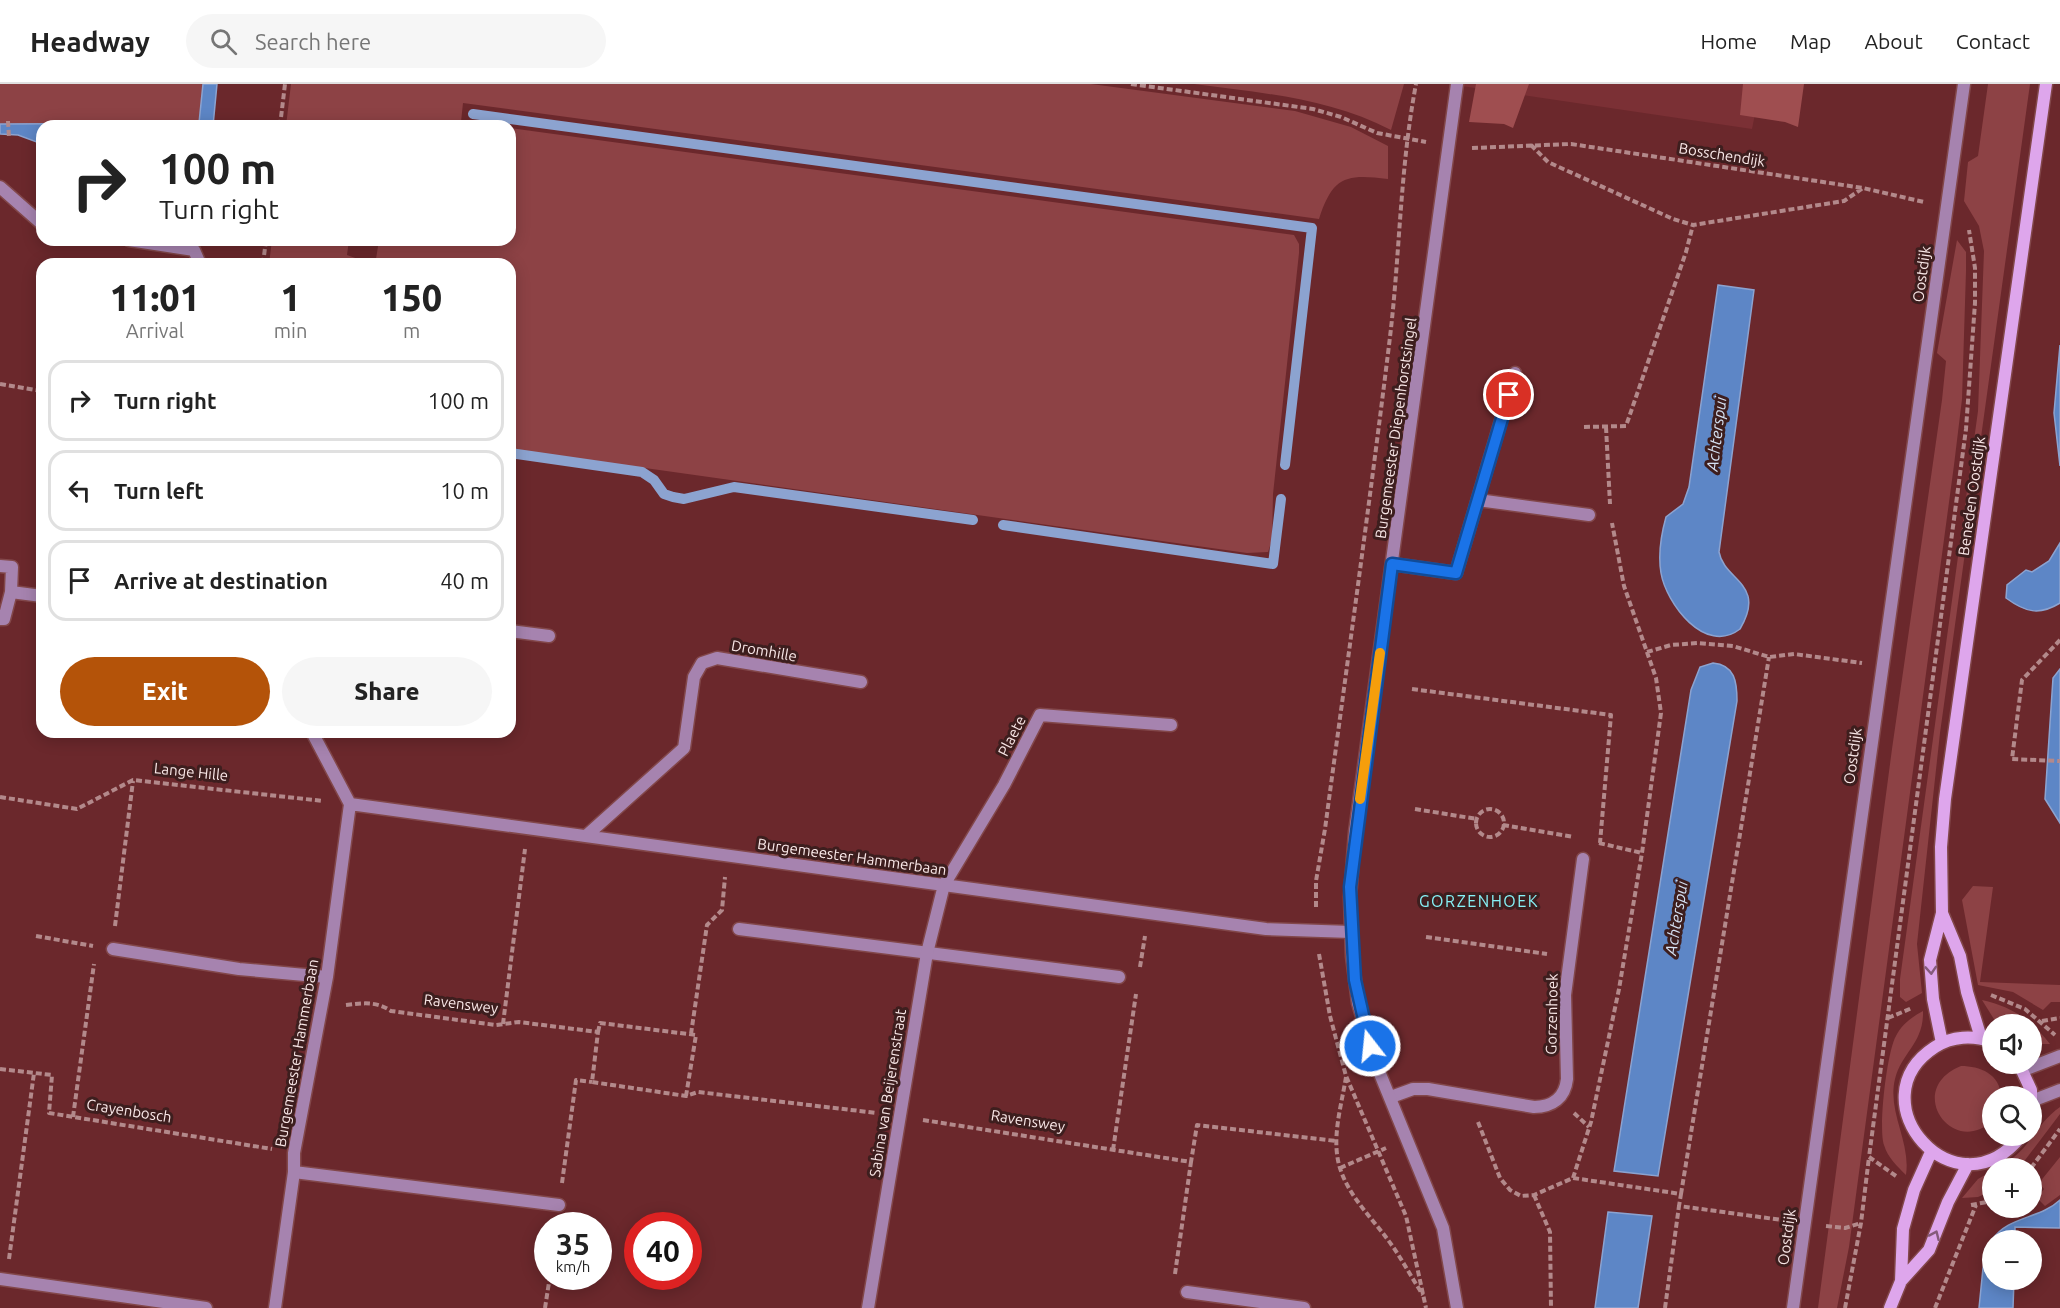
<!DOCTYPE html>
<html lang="en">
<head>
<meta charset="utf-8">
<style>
  :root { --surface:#fff; --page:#f6f6f6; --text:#222; --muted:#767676; --line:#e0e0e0; --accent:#b45309 }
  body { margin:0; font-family:Ubuntu,sans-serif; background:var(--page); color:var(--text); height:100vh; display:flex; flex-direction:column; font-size:22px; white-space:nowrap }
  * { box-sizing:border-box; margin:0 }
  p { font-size:20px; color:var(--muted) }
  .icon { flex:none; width:33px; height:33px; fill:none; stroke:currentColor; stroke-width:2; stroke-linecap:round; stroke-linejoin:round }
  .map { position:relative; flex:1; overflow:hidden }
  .drawer { position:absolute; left:36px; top:174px; width:480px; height:480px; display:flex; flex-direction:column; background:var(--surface); border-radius:18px; box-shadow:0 3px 15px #0003 }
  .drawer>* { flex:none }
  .guide { position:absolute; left:36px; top:36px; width:480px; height:126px; border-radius:18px; box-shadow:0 3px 15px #0003; background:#fff; color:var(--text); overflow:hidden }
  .controls { position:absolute; left:1982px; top:930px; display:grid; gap:12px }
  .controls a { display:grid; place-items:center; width:60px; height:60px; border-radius:50%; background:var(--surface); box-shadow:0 3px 15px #0003; font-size:30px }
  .speed { position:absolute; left:534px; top:1128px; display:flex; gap:12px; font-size:30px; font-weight:700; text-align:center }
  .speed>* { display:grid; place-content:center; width:78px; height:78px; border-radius:50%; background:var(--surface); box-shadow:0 3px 15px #0003; line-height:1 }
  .speed small { font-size:15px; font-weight:400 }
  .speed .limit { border:9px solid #d22; background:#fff; color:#111 }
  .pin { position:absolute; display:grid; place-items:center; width:51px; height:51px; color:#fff; margin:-26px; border:3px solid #fff; border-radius:50%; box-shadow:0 2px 6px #0007 }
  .me { position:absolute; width:66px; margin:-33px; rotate:344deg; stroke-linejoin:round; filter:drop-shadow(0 0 4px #0008) }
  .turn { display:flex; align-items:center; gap:21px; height:126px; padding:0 24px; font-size:27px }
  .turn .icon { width:78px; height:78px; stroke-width:2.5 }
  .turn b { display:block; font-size:42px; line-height:51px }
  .eta { display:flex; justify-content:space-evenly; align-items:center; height:102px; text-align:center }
  .eta b { font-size:36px; font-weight:800; line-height:42px }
  .button { display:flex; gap:12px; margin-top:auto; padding:12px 24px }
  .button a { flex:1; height:69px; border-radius:36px; background:var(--accent); color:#fff; font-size:24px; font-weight:800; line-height:69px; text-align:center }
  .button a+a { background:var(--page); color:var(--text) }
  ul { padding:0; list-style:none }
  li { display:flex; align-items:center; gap:18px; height:81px; margin:0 12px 9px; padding:0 12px; border:3px solid var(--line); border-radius:18px }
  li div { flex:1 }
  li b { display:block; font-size:22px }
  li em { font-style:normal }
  header { display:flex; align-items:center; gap:36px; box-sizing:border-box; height:84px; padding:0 30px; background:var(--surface); border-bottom:2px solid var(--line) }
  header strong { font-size:28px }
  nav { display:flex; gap:33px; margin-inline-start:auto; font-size:21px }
  .search { width:420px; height:54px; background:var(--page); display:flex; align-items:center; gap:15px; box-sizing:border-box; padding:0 21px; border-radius:33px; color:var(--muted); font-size:22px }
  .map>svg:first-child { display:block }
  .built { fill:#7b3035 }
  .green { fill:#8d4245 }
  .forest { fill:#9f4e50 }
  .water { fill:#5d86c6; stroke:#8ca3d0; stroke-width:1.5 }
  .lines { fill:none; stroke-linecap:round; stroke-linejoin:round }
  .stream { stroke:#8ca3d0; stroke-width:10 }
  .service-casing { stroke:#82474a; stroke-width:15 }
  .minor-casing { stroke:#82474a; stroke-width:15 }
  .tertiary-casing { stroke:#82474a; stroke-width:15 }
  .secondary-casing { stroke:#82474a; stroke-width:15 }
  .path { stroke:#b3898b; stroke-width:4; stroke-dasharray:6 3; stroke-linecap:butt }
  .service { stroke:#a683af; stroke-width:12 }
  .minor { stroke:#a683af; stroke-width:12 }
  .tertiary { stroke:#a683af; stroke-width:12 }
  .secondary { stroke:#dea6ec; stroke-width:12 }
  .oneway { stroke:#855b7b }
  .route-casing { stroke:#114b97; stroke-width:15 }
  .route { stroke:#1a73e8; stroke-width:10 }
  .slow { stroke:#f59e0b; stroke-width:10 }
  .labels { text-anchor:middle; stroke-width:6; stroke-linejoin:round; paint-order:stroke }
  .street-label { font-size:15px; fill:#f9e7e7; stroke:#3d1e1e }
  .water-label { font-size:16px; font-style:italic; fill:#d6e2f4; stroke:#3d1e1e }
  .neighbourhood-label { font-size:16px; letter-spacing:1.5px; fill:#87f2f7; stroke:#3d1e1e }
</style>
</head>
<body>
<header>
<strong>Headway</strong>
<div class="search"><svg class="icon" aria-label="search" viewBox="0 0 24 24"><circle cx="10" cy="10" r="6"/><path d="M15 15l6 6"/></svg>Search here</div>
<nav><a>Home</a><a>Map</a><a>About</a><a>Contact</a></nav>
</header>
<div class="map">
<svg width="2060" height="1224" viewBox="0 0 2060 1224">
  <rect width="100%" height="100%" fill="#6b282c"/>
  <path class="built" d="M1448,0H1761L1752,45Z"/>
  <path class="green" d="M0,0H203L199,39L0,40Z
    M291,0H1091L1295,27L1351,43L1388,62V95C1346,90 1333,92 1319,135L463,19L461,38L492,42H286Z
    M1194,0H1404L1391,46C1329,14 1262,9 1194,0Z
    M1988,0H2030L1940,649L1917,860L1922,909L1906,918L1900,913V895L1978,327L1984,167L1979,142L1964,117L1968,78L1978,72Z
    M510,44L1294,151L1299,160V169L1273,410L1272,456L1268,468L1247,469L510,365V180H370L376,175L379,156H510Z
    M272,156H349L347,171L358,175L352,180H269Z
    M1957,156L1966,168V187L1962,315L1954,381L1849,1163L1837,1224H1818L1892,665L1942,316L1946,277L1937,269Z
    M1973,802L1993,803L1980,898L2060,901V918H2051L2043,926L2013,908L1978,901L1962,816Z
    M1982,916C2013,923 2031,936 2050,960H2031V940H1997Z
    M1923,927C1924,959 1902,968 1895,995C1887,1028 1911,1057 1906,1091C1897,1082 1888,1074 1884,1061C1878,1044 1887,967 1896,952C1902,940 1912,933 1923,927Z
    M1961,982C1980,982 2000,990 2001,1012H1992V1037C1952,1074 1904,1005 1961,982Z
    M2060,1023V1030L2019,1084H1996C2031,1068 2032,1043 2060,1023Z
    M2060,1073V1111L2045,1122L2037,1114L2044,1105L2039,1099Z
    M1992,1087V1107L1978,1113L1962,1114L1978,1095Z"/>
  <path class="forest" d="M1476,0H1529L1513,44L1504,40L1469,38Z
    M1743,0H1804L1798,43L1785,38L1740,31Z"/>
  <path class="water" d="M203,0H217L213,42H42V60L18,51L0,50V40L199,39Z
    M1718,201L1754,206L1719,468C1724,497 1767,499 1740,545C1705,572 1666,519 1661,489C1658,471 1661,451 1666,433L1683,420L1689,403Z
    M2060,261V382L2054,329Z
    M2060,459V519C2039,532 2025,528 2006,514L2007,501L2026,486L2032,488L2049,477Z
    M1713,579C1735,581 1737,598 1737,617L1658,1092L1614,1087L1691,606L1700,583Z
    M2060,585V739L2045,715L2053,594Z
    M2060,1116V1144L2015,1143V1156H1992C2008,1132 2040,1135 2060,1116Z
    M1608,1128L1652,1132L1638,1224H1595Z
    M1992,1157V1196H2014L2013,1224H1979L1983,1184Z"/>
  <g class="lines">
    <path class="stream" d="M473,30L1312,144L1285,381
      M510,369L642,388L654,396L664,410L673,413L684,415L734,403L973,436
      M1003,441L1273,480L1281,415"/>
    <defs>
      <path id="service" d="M1478,416L1589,431
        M1392,480L1456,489L1515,289
        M739,845L1119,893
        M294,1088L559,1121
        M1187,1208L1304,1224"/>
      <path id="minor" d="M0,103L42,140
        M129,156L194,166L200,180
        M0,482L12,483L11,508L42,512
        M0,535H4L11,508
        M510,547L549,552
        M312,648L350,720
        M586,752L684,664L694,593L702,579L717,574L861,598
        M113,865L239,885L327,893
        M1391,1013L1413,1005H1428L1534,1023C1552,1023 1565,1014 1567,995L1565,911L1583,775
        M0,1195L206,1224
        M275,1224L294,1088V1069L327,893L350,720L1266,845L1351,848
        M868,1224L927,869L944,801L1004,701L1040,631L1171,641
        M1793,1224L1964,0"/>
      <path id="tertiary" d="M1457,0L1355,748L1350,813L1352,872L1358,919L1376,980L1443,1144L1457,1224
        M2024,986L2060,972
        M2032,1017L2060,1006"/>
      <path id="secondary" d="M1942,829L1960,872L1967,908L1981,954
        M1992,958C1973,951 1952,952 1935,963C1853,1016 1956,1134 2021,1052
        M1942,959L1933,915L1930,876L1942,829L1941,763L1945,715L2046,0
        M2019,980L2031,1006V1023
        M1901,1197L1929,1166L1948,1118L1968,1080
        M1890,1224L1901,1197L1903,1145L1914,1106L1931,1068"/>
    </defs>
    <use href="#service" class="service-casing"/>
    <use href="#minor" class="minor-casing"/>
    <use href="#tertiary" class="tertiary-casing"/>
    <use href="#secondary" class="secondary-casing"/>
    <path class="path" d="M1131,0L1313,25L1341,33L1377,49L1426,58
      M8,37L9,54
      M280,42L285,0
      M1531,61L1548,78L1673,135L1693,141L1844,117L1863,104
      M1472,64L1571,60L1863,104L1924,118
      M263,180L266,156
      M0,300L42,307
      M1584,343L1626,342L1686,168L1693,141
      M1606,343L1610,420
      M2060,556L2022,596L2012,675L2060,677
      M1647,568L1671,561L1697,559L1733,562L1769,573L1794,570L1862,579
      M1412,605L1611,631L1600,759
      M0,713L77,725L133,696L323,717
      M1415,725L1477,735
      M1476 739a14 14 0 1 1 28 0a14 14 0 1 1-28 0Z
      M1503,741L1574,753
      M1599,759L1642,769
      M1316,823V797L1325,745C1347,581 1370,417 1390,253C1400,169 1400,84 1416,0
      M115,842L133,697
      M36,852L93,862
      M1426,853L1547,870
      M1319,870L1330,932L1346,992L1406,1132L1426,1224
      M1140,883L1145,852
      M1991,911L2025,925L2055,951
      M346,921C363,919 376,917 391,927L496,941L519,938L598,948L592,998L686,1012L698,1008L877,1029
      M1888,934L1912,924
      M2042,937L2060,934
      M503,940L525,765
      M598,948L600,939L696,951L686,1012
      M691,950L707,841L722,826L725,793
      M0,985L52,991L49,1029L272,1065
      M1346,993C1342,1018 1334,1045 1337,1070C1341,1105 1369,1130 1388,1156C1401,1173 1411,1193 1423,1211
      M1574,1029L1589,1043
      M73,1033L94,880
      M923,1036L1191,1078L1197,1041L1336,1057
      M1478,1038L1500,1094L1510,1106L1521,1112L1534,1111L1573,1094L1681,1110L1679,1122L1782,1136
      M1113,1066L1136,910
      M1340,1084L1386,1064
      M2031,1084L2060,1045
      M1896,1092L1869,1073L1966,345L1975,219V184L1969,146
      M1573,1094L1591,1038L1619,905L1642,769L1661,629L1656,594L1624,502L1612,439
      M562,1099L576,996L592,998
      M1681,1110L1769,573
      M1534,1111L1550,1148L1551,1224
      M1971,1121L1992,1117
      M1826,1142L1845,1144L1861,1139
      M9,1175L34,989
      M1175,1190L1191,1078
      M545,1224L550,1192
      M1665,1224L1679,1122
      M1845,1224L1861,1139L1869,1073
      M1935,1224L1976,1121"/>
    <use href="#service" class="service"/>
    <use href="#minor" class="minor"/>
    <use href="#tertiary" class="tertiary"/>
    <use href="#secondary" class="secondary"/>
  </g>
  <defs><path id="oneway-chevron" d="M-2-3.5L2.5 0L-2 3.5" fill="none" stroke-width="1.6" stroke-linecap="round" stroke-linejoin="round" transform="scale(1.5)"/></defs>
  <g class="oneway">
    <use href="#oneway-chevron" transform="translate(1931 886) rotate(86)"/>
    <use href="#oneway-chevron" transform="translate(1935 1151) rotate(-66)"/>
  </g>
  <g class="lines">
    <defs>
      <path id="route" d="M1370,962L1355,896L1350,803L1392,480L1456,489L1509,311"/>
    </defs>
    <use href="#route" class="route-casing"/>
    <use href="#route" class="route"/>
    <path class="slow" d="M1360,715L1380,569"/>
  </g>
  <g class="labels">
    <g class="street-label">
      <text transform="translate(1722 71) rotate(9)" y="5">Bosschendijk</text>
      <text transform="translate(1922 190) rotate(-82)" y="5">Oostdijk</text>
      <text transform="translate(1396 344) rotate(-82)" y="5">Burgemeester Diepenhorstsingel</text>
      <text transform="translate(1972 412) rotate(-82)" y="5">Beneden Oostdijk</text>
      <text transform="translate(764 567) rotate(10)" y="5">Dromhille</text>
      <text transform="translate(1012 652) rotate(-63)" y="5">Plaete</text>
      <text transform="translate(1853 672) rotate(-82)" y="5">Oostdijk</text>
      <text transform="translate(191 688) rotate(6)" y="5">Lange Hille</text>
      <text transform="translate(852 773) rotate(8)" y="5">Burgemeester Hammerbaan</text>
      <text transform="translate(461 920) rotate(7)" y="5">Ravenswey</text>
      <text transform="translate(1552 930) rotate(-89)" y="5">Gorzenhoek</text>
      <text transform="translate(297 969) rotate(-80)" y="5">Burgemeester Hammerbaan</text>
      <text transform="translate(888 1009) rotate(-81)" y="5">Sabina van Beijerenstraat</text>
      <text transform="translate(129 1027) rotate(9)" y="5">Crayenbosch</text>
      <text transform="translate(1028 1037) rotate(9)" y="5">Ravenswey</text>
      <text transform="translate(1787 1153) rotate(-82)" y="5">Oostdijk</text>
    </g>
    <g class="water-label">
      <text transform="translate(1716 350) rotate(-83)" y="6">Achterspui</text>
      <text transform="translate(1676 834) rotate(-81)" y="6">Achterspui</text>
    </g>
    <g class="neighbourhood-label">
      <text x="1479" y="823">GORZENHOEK</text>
    </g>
  </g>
</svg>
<div class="controls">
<a><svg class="icon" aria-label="sound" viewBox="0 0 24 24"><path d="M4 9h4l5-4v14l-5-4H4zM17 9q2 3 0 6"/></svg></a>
<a><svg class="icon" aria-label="search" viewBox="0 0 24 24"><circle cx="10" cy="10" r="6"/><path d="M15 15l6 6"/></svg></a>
<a>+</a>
<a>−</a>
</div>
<div class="speed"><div>35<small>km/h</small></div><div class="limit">40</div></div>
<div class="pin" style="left:1509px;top:311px;background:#d93025"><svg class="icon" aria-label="arrive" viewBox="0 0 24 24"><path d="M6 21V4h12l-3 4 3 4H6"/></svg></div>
<svg class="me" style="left:1370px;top:962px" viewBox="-20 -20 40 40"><circle r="17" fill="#1a73e8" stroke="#fff" stroke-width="3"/><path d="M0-11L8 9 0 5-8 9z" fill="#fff"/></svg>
<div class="guide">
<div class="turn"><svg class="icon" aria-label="right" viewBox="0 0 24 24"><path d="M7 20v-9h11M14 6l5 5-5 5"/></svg><div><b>100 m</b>Turn right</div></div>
</div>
<section class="drawer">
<div class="eta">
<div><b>11:01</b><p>Arrival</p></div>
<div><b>1</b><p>min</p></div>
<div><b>150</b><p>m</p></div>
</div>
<ul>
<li><svg class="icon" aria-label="right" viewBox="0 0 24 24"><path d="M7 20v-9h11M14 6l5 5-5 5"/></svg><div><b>Turn right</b></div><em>100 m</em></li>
<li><svg class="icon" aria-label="left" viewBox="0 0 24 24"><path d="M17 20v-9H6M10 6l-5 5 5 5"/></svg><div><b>Turn left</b></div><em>10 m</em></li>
<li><svg class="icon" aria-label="arrive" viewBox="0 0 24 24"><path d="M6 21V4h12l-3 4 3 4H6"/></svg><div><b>Arrive at destination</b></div><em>40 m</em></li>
</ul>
<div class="button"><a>Exit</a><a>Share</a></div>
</section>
</div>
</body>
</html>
